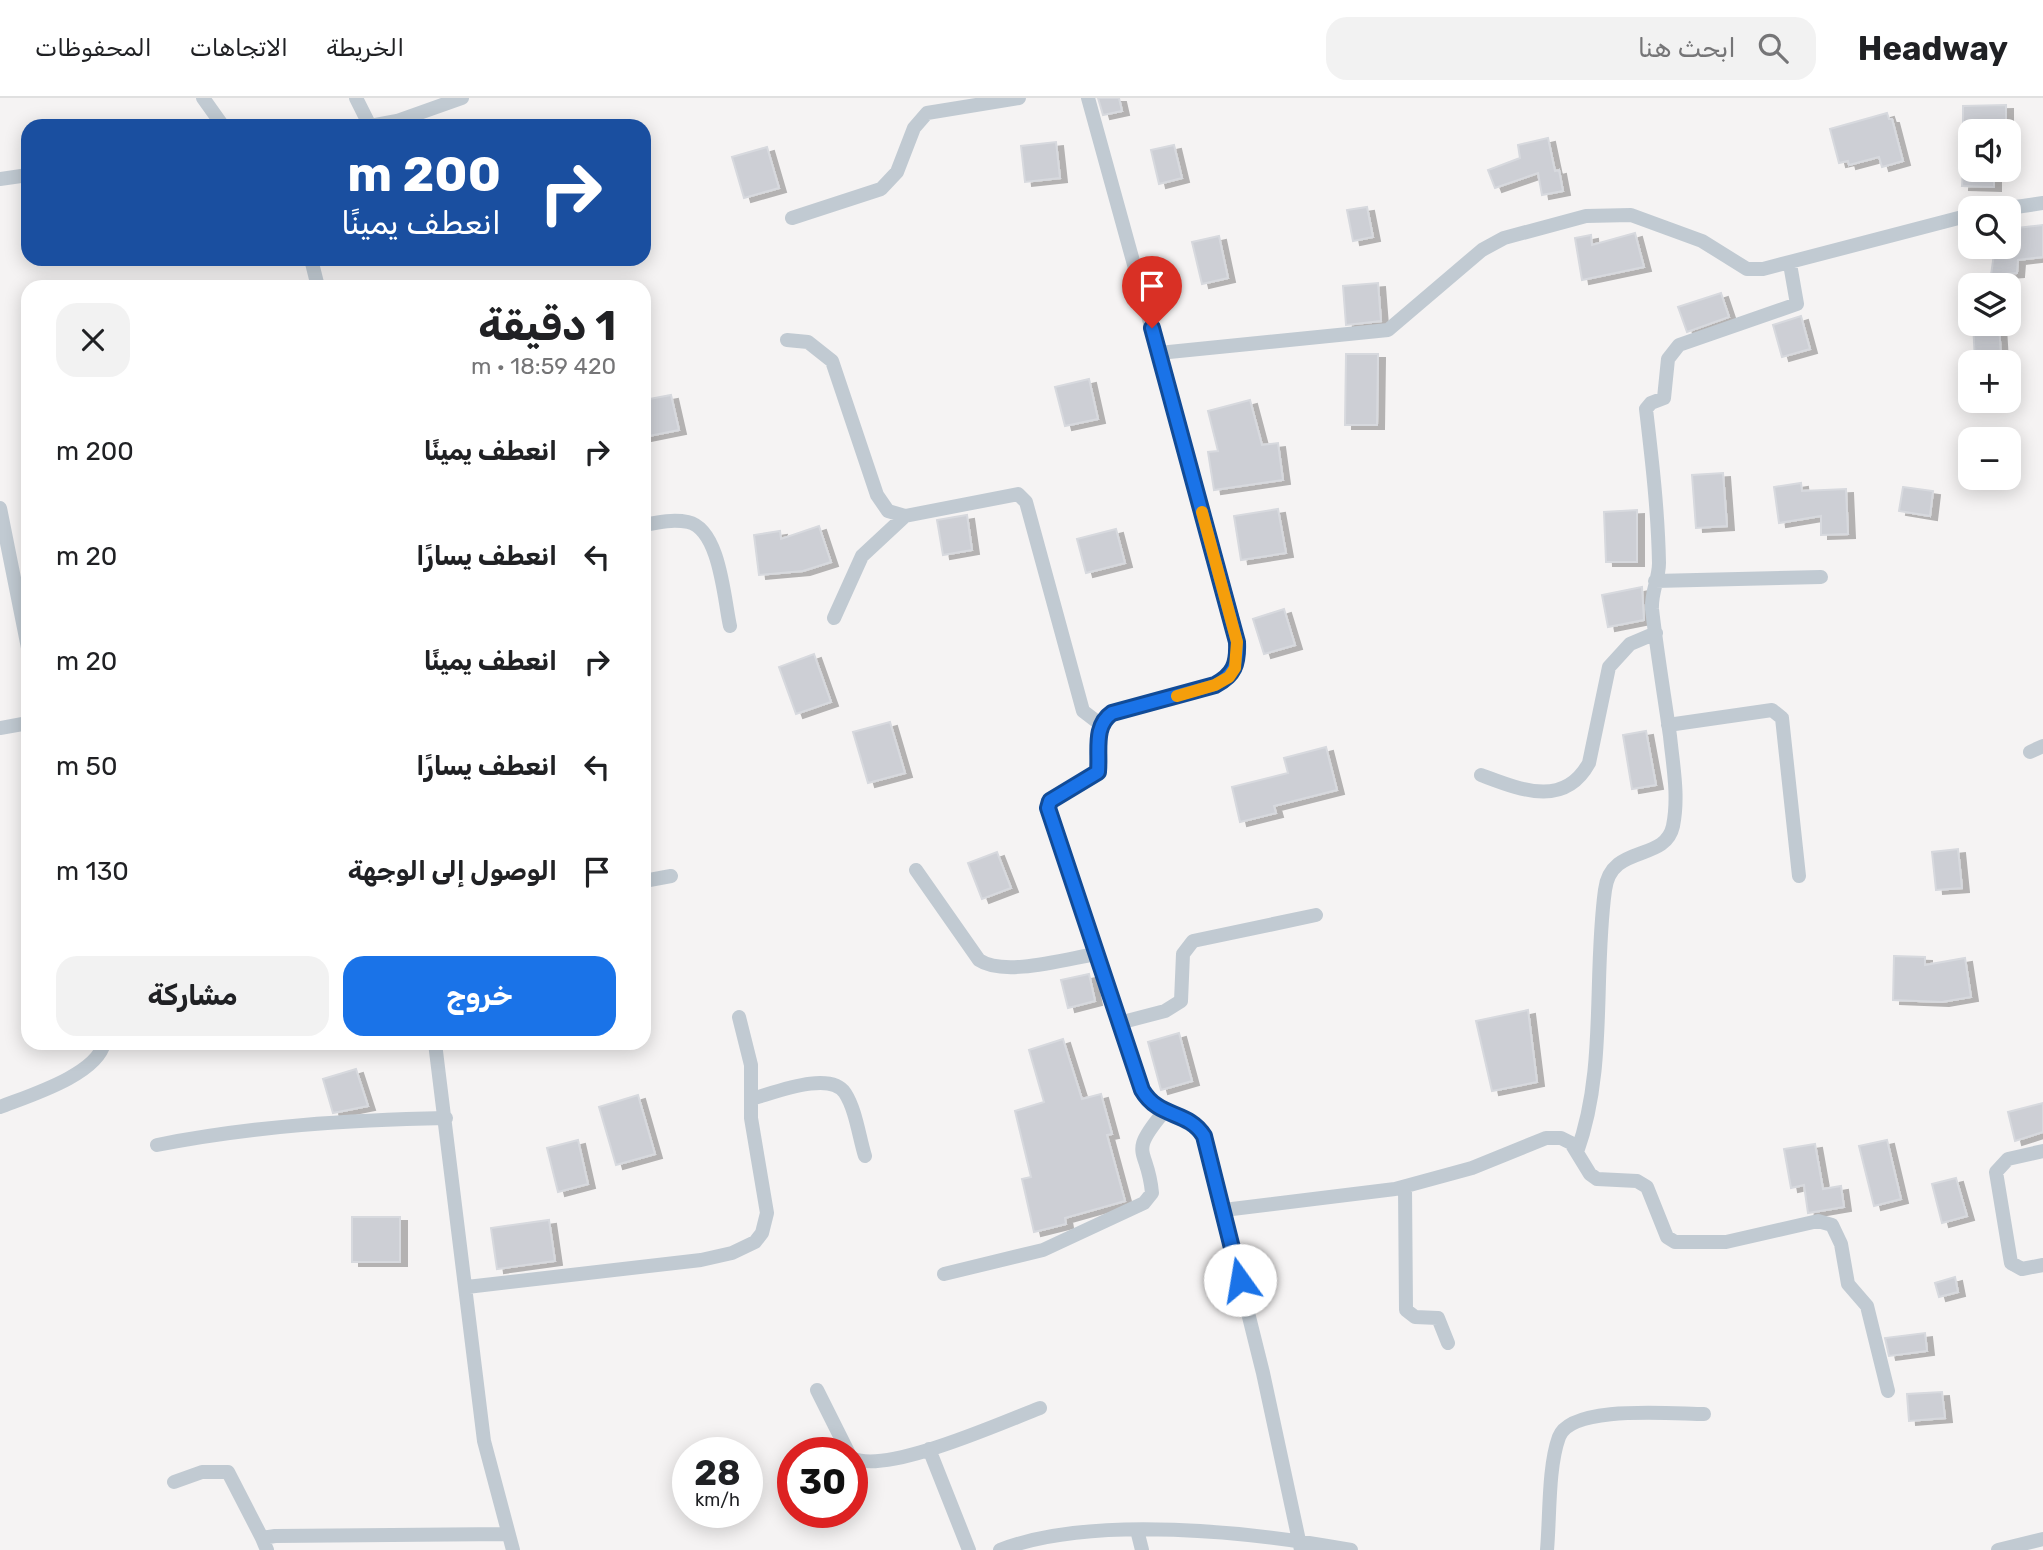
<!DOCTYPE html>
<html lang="ar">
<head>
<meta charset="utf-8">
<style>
  :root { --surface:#fff; --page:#f2f2f2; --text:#202124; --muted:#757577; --line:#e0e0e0; --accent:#1a73e8 }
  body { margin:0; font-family:Rubik,Cairo,sans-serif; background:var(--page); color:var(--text); direction:rtl; height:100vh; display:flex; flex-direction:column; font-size:26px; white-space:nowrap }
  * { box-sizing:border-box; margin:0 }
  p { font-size:23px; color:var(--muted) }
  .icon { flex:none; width:38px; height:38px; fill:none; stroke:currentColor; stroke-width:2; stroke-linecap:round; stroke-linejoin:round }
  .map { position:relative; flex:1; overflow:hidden; direction:ltr }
  .drawer { position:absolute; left:21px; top:182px; width:630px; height:770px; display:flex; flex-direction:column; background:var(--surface); border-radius:21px; box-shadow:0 4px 18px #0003; direction:rtl }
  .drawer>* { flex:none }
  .top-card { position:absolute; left:21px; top:21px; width:630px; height:147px; border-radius:21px; box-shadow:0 4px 18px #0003; direction:rtl; background:#1a4fa0; color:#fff; overflow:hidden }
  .buttons { position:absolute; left:1958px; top:21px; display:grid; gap:14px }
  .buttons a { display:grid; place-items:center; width:63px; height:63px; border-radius:14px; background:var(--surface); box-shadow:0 4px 18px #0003; font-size:35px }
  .speed { position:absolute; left:672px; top:1339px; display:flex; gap:14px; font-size:35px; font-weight:700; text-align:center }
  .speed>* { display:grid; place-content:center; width:91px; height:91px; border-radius:50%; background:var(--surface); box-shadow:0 4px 18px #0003; line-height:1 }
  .speed small { font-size:18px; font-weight:400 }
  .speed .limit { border:10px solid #d22; background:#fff; color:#111 }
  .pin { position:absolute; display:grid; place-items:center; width:60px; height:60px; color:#fff; margin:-72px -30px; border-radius:50% 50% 50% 0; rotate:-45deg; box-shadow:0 0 7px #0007 }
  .pin .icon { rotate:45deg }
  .me { position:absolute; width:77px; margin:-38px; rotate:347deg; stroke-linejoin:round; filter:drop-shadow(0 0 5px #0008) }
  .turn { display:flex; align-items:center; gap:24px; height:147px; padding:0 35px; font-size:32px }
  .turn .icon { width:91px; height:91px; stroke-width:2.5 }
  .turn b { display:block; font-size:49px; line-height:60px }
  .round { display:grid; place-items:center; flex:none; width:74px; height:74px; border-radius:21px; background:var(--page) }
  .head { display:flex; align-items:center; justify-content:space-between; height:119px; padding:0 35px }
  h1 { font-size:42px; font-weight:700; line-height:52px }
  .button { display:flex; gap:14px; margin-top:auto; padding:14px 35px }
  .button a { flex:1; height:80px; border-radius:21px; background:var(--accent); color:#fff; font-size:28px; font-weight:700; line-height:80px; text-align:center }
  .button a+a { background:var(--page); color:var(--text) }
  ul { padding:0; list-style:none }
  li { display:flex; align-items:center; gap:21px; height:105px; padding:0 35px }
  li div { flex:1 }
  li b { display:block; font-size:26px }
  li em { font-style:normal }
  header { display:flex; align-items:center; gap:42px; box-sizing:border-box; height:98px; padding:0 35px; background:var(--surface); border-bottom:2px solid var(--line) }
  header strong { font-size:33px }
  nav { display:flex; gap:38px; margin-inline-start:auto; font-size:24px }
  .search { width:490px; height:63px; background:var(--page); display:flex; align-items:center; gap:18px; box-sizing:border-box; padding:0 24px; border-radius:21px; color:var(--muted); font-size:26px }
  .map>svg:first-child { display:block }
  .building { fill:#cdcfd5; stroke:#d7d9de; stroke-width:2; filter:url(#shadow) }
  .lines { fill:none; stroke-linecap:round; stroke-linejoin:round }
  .minor { stroke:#c1cad2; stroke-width:14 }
  .route-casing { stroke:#114b97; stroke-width:18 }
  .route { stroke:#1a73e8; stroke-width:12 }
  .slow { stroke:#f59e0b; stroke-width:12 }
</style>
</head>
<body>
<header>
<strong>Headway</strong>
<div class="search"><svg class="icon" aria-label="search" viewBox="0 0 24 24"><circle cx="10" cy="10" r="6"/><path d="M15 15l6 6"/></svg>ابحث هنا</div>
<nav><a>الخريطة</a><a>الاتجاهات</a><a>المحفوظات</a></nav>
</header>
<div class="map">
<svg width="2043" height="1452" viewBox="0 0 2043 1452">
  <defs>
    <filter id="shadow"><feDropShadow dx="7" dy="4" stdDeviation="0" flood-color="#0004"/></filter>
  </defs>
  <rect width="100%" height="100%" fill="#f5f3f3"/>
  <path class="building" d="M1098,0H1119L1122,13L1103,17Z
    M2006,7V33H1963V8Z
    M1887,15L1889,21H1892L1903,63L1882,69L1879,59L1849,67L1848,63L1839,65L1830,31Z
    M1548,40L1555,73L1559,72L1563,93L1542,97L1538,75L1495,90L1488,72L1520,60L1518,47Z
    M1056,44L1060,80L1025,84L1021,48Z
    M1174,47L1182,80L1159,86L1151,52Z
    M767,49L779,90L744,100L732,59Z
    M1963,72H1994V89L1962,88Z
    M1367,109L1373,139L1353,143L1347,112Z
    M2043,127V159L2018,162L2017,175L1991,177L1995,149H2009V131Z
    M1635,135L1644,169L1582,182L1575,140L1591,137L1592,147Z
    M1219,138L1228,180L1202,186L1192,144Z
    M1378,185L1381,223L1346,227L1343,188Z
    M1721,195L1729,219L1687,234L1678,209Z
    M1801,218L1810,251L1782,259L1773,227Z
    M1973,226H1999L2001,259L1975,262Z
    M1346,256H1378L1377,327H1345Z
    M1089,281L1098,321L1065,328L1055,289Z
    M671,297L679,332L644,339V302Z
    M1250,302L1262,347L1278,345L1283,382L1214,392L1208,354L1218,353L1208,313Z
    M1723,375L1727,428L1696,430L1692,377Z
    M1801,385L1802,393L1846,391L1848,436L1821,437V418L1779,425L1774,389Z
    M1903,389L1933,393L1930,418L1899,413Z
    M1278,411L1286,455L1241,462L1234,418Z
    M1637,412V464H1606L1604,414Z
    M967,417L972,452L943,457L937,422Z
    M819,428L831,464L803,473L759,477L754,437L780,433L781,441Z
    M1116,431L1125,465L1086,475L1077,441Z
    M1642,489L1644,522L1608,529L1602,497Z
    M1284,511L1295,547L1264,556L1253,521Z
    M814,556L831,604L796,616L779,569Z
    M890,624L905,675L868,685L853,634Z
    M1646,633L1656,687L1632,691L1623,637Z
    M1326,649L1337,692L1274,708L1276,715L1240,724L1232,689L1288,675L1284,660Z
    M1958,751L1962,790L1936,792L1932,754Z
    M997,754L1011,790L982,801L968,765Z
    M1894,858L1925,859V867L1965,860L1971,899L1942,904L1893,902Z
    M1089,876L1095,903L1068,910L1061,882Z
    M1528,912L1537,984L1492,993L1476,923Z
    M1179,935L1192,983L1161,992L1148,944Z
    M1063,941L1082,1001L1101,996L1112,1036L1107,1037L1125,1103L1065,1120L1066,1126L1034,1134L1022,1081L1031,1079L1015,1013L1044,1004L1029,952Z
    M356,971L368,1008L333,1015L323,981Z
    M638,997L655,1056L616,1067L599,1009Z
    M2043,1005V1034L2015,1043L2008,1014Z
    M578,1042L588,1086L558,1094L547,1050Z
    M1887,1042L1901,1101L1874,1108L1859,1048Z
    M1815,1046L1823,1091L1841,1088L1844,1109L1808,1115L1804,1087L1791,1090L1784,1051Z
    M1956,1080L1967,1118L1942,1125L1932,1086Z
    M352,1119H400V1164H352Z
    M549,1122L555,1163L497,1171L491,1130Z
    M1955,1179L1958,1194L1939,1199L1935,1185Z
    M1925,1235L1927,1253L1889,1258L1885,1240Z
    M1942,1294L1945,1320L1909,1323L1907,1296Z"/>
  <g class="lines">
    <path class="minor" d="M203,0L223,28
      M356,0L370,28L397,23L462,0
      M1088,0L1218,471C1225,496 1249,558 1230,579C1226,582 1220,585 1215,587L1112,615C1093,628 1100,653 1098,674L1050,703L1048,711L1142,992C1159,1021 1188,1012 1204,1038L1263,1275L1301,1452
      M0,81L28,77
      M2009,110L2043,105
      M792,120L881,91L897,74L914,30L927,15L1019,0
      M311,161L318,189
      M787,242L808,244L832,263L877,397L888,413L905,418
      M1159,255L1388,232L1482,152L1504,140L1586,118L1631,117L1702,143L1747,171H1763L1970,117
      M0,410L28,550
      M644,427C659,424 673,421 688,424C720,431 724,501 730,528
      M1655,483L1821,479
      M834,520L862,458L905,418L1018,396L1026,404L1083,613L1100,626
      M1668,627L1772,612L1782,620L1799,778
      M0,630L28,625
      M2030,654L2043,648
      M1481,677C1519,691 1564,711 1589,665L1609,569L1630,546L1656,535
      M916,772L979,862C1004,879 1066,861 1096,856
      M644,783L671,778
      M1119,925L1165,913L1181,903L1183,856L1193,843L1316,817
      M435,945L484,1343L513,1452
      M751,1001C774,995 830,972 845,995C856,1012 859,1039 865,1058
      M0,1009C28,998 97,977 104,945
      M157,1047C253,1028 349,1022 446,1020
      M2043,1053L2008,1061L1996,1074L2011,1165L2022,1171L2043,1167
      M1577,1054C1607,971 1593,879 1605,792C1611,745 1665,765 1673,728C1679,698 1673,668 1670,638C1664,596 1657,554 1652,511C1651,494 1659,481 1659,465C1658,413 1652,362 1646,311L1651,305L1664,300L1668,261L1679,247L1797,206L1790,166
      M1405,1089L1406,1212L1415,1219L1438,1220L1448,1245
      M1224,1112L1395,1091L1472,1070L1546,1040H1561L1571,1045L1590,1076L1597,1081L1637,1083L1647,1089L1667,1139L1675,1144H1726L1818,1123L1832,1127L1841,1146L1848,1186L1867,1208L1888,1293
      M944,1176L1043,1152L1144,1105L1152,1095C1148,1049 1127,1058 1163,1015
      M467,1189L701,1162L732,1155L755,1144L762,1135L767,1115L751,1020V967L739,919
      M817,1292L848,1354
      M929,1351L969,1452
      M852,1360C886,1377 1003,1324 1040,1310
      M174,1384L202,1374H228L262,1440
      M1137,1432L1142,1452
      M267,1452L262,1440L275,1438L508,1436
      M1000,1452C1092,1416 1254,1434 1351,1452
      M1547,1452C1550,1419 1548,1369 1559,1339C1571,1306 1674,1316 1704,1316
      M1998,1452L2043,1441"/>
  </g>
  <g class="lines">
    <defs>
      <path id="route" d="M1152,230L1237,544C1238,566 1234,577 1215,587L1112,615C1093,628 1100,653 1098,674L1050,703L1048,710L1142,992C1159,1021 1188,1012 1204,1038L1240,1182"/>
    </defs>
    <use href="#route" class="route-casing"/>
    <use href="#route" class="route"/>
    <path class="slow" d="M1177,598L1215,587L1229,579L1235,570L1237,544L1202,414"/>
  </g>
</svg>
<div class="buttons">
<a><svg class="icon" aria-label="sound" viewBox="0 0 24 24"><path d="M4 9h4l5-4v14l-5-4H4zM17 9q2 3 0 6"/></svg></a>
<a><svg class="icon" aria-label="search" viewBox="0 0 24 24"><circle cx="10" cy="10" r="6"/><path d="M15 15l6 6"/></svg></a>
<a><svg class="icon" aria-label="layers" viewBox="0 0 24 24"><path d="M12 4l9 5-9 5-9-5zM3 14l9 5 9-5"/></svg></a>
<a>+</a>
<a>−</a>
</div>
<div class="speed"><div>28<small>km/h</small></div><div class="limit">30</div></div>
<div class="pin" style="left:1152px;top:230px;background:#d93025"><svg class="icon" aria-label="arrive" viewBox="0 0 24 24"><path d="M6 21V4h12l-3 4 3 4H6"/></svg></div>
<svg class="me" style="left:1240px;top:1182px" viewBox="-20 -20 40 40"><circle r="19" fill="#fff"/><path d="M0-13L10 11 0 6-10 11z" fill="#1a73e8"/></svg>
<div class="top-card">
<div class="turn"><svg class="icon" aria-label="right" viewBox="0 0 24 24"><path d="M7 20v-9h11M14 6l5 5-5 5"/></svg><div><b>200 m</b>انعطف يمينًا</div></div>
</div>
<section class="drawer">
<div class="head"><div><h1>1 دقيقة</h1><p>420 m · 18:59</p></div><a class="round"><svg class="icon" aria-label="close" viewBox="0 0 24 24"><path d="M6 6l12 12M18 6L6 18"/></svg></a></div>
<ul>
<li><svg class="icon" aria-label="right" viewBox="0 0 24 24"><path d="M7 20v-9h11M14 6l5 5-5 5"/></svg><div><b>انعطف يمينًا</b></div><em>200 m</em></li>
<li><svg class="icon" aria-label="left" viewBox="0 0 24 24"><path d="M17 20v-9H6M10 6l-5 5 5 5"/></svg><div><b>انعطف يسارًا</b></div><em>20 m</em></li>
<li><svg class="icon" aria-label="right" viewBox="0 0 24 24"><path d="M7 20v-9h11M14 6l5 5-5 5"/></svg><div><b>انعطف يمينًا</b></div><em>20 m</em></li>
<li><svg class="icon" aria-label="left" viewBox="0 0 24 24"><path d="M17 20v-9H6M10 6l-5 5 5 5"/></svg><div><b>انعطف يسارًا</b></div><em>50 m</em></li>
<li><svg class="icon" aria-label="arrive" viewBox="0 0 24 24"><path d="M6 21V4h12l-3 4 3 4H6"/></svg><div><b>الوصول إلى الوجهة</b></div><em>130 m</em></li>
</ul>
<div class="button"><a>خروج</a><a>مشاركة</a></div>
</section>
</div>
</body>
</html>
